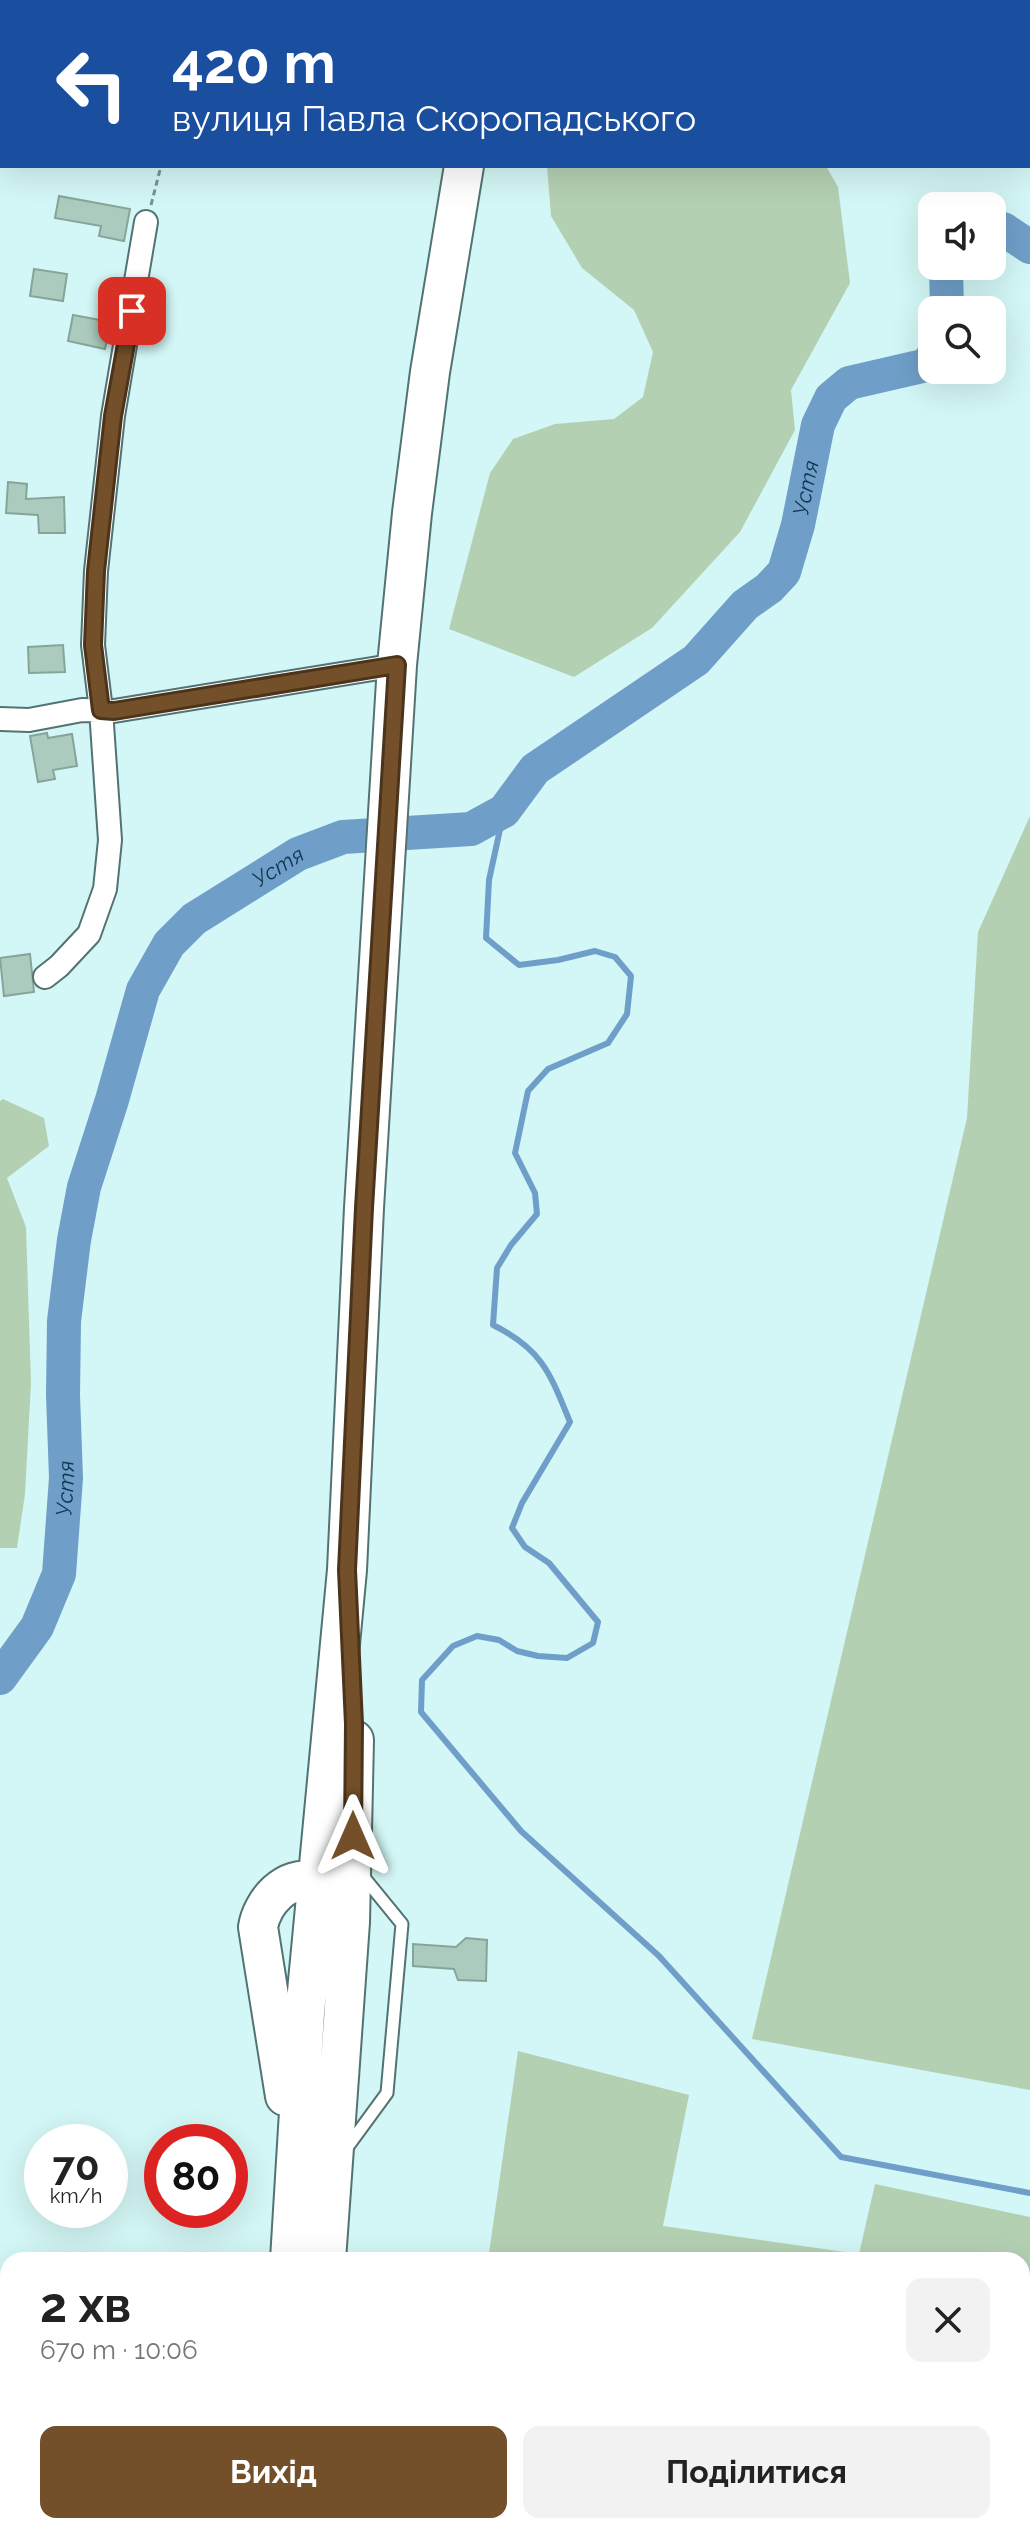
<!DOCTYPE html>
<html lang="uk">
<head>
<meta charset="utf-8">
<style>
  :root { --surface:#fff; --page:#f2f2f2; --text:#222; --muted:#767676; --accent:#735029 }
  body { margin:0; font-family:Raleway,sans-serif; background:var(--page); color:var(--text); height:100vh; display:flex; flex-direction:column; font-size:30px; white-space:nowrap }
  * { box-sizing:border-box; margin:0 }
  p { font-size:26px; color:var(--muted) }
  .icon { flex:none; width:44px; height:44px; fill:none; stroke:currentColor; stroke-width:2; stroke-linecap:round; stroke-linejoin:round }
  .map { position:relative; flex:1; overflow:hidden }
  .drawer { position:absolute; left:0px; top:2252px; width:1030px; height:282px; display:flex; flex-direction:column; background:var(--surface); border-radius:24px 24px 0 0; box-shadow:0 8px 32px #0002 }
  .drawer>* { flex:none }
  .guide { position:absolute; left:0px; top:0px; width:1030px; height:168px; box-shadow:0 8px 32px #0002; background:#1a4fa0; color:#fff; overflow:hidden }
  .buttons { position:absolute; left:918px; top:192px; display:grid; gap:16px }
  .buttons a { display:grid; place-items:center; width:88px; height:88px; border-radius:16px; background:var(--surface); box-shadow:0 8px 32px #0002; font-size:40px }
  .speed { position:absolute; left:24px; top:2124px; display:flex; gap:16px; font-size:40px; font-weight:700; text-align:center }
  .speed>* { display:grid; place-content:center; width:104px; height:104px; border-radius:50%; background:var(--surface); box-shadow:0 8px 32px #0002; line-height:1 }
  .speed small { font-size:20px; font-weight:400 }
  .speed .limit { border:12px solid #d22; background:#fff; color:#111 }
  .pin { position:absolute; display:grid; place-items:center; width:68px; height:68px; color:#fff; margin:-34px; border-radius:16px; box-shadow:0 4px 12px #0006 }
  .me { position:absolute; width:88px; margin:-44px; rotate:0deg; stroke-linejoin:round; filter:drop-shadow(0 0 6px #0008) }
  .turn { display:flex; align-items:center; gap:28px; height:168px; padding:0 40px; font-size:36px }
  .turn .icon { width:104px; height:104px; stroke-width:2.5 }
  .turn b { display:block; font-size:56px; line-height:68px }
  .round { display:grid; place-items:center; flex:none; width:84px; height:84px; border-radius:16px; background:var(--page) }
  .headline { display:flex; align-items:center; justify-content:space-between; height:136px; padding:0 40px }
  h1 { font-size:48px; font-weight:700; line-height:60px }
  .primary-button { display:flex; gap:16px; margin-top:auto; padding:16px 40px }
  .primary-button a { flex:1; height:92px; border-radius:16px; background:var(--accent); color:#fff; font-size:32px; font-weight:700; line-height:92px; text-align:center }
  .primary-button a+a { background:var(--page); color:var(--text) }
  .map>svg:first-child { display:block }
  .green { fill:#b4d0b3 }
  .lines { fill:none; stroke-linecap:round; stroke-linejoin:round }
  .stream { stroke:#6f9fc8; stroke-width:6 }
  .river { stroke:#6f9fc8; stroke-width:34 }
  .building { fill:#accbbf; stroke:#87a499; stroke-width:2 }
  .service-casing { stroke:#537373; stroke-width:15 }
  .minor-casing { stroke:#537373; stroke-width:26 }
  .secondary-casing { stroke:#537373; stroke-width:36 }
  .trunk-casing { stroke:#537373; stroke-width:42 }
  .path { stroke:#7a9392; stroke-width:3; stroke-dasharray:6 4; stroke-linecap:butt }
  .service { stroke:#fff; stroke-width:11 }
  .minor { stroke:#fff; stroke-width:22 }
  .secondary { stroke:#fff; stroke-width:32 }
  .trunk { stroke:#fff; stroke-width:38 }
  .route-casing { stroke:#4b341b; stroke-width:20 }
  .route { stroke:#735029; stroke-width:14 }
  .labels { text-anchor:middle; stroke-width:7; stroke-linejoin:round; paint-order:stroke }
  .water-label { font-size:22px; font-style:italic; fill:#0f3552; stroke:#fff }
</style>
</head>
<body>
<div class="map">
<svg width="1030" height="2533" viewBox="0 0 1030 2533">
  <rect width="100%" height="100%" fill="#d3f7f6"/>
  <path class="green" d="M548,0H1030V71L1028,2H548Z
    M547,166H826L838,187L850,283L791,390L795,430L740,532L652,628L574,677L449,629L490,473L513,439L555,424L614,419L643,397L653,352L634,310L582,268L551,216Z
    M1030,816V2090L752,2039L967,1118L978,932Z
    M3,1099L44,1118L49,1146L7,1178L26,1227L31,1383L25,1494L17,1548H0V1101Z
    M518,2051L689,2095L663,2226L859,2254L875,2184L1030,2217V2533H710L684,2526H1022V2260H488Z"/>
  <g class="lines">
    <path class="stream" d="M504,811L489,880L486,938L519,965L558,960L595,951L615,957L631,976L627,1014L608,1043L548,1069L528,1091L515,1153L535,1193L537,1214L511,1245L497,1268L493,1325C542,1349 550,1373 570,1422L522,1503L512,1528L525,1547L549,1563L598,1622L593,1643L567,1658L538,1656L517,1651L499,1640L477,1636L453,1646L422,1680L421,1712L521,1831L659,1956L841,2157L1030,2193"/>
    <g class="river">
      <path d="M992,228L1003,229L1030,247"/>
      <path d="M946,266L947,310"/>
      <path id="s1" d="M0,1678L37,1627L59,1574L66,1478L63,1395L64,1321L74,1240L84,1187L112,1100L143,990L169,944L194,919L298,854L343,837L471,829L504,811L535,769L696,660L745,605L769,588L784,572L798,525L818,425L831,398L849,383L927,365L932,357"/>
    </g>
  </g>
  <path class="building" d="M59,196L130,209L124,241L99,236L101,226L55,218Z
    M34,269L67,274L63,301L30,296Z
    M73,315L111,322L105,349L68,341Z
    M8,482L27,484L26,499L64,497L65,533H39L38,515L6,513Z
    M63,645L65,672L29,673L28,647Z
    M47,733L48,738L72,734L77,766L53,770L55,779L38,782L30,736Z
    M30,954L34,992L4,996L0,958Z
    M466,1938L487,1940L486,1981L458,1980L454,1969L413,1966V1944L456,1947Z"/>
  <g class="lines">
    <defs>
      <path id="service" d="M346,2149L387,2093L402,1924L362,1875"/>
      <path id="minor" d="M31,2L34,0
        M0,26L2,25
        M0,719L29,720L82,710L114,711L397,665
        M45,977L59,966L89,934L105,889L110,840L101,710L93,645L96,571L113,416L146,222"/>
      <path id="secondary" d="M0,2352L8,2357
        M463,2526L486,2533"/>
      <path id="trunk" d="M492,2V0
        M285,2096L258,1927C262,1903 286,1874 314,1882C322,1885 330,1891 338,1895
        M290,2260L305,2013L347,1570L364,1208L397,665L412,513L430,372L464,166
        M326,2260L350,1922L354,1740
        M234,2526L240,2533
        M274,2533V2526
        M311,2533V2526
        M375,2533L423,2526"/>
    </defs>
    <use href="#service" class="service-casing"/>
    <use href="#minor" class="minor-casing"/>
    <use href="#secondary" class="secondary-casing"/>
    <use href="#trunk" class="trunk-casing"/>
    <path class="path" d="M122,0L124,2
      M151,205L161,166"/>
    <use href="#service" class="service"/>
    <use href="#minor" class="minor"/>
    <use href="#secondary" class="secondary"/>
    <use href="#trunk" class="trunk"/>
  </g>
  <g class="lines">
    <defs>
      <path id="route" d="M132,311L113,416L96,571L93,645L101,710L114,711L397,665L364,1208L347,1570L354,1724L353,1836"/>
    </defs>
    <use href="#route" class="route-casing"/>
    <use href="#route" class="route"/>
  </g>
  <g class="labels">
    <g class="water-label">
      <text dy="8" stroke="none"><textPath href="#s1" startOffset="1598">Устя</textPath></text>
      <text dy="8" stroke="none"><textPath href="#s1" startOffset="902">Устя</textPath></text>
      <text dy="8" stroke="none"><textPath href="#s1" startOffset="206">Устя</textPath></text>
    </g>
  </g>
</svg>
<div class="buttons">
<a><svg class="icon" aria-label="sound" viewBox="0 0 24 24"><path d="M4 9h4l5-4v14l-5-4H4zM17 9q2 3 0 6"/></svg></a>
<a><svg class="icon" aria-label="search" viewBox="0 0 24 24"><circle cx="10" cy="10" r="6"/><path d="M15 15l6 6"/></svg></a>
</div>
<div class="speed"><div>70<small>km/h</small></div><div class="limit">80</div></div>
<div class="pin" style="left:132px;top:311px;background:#d93025"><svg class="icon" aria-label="arrive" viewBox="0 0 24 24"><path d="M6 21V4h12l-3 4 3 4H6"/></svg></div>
<svg class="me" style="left:353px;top:1836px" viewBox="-20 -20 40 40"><path d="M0-17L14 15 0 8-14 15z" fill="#735029" stroke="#fff" stroke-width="4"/></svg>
<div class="guide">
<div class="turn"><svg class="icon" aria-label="left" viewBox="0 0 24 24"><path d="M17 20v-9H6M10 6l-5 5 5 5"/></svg><div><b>420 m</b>вулиця Павла Скоропадського</div></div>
</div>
<section class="drawer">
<div class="headline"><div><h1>2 хв</h1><p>670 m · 10:06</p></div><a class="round"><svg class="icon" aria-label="close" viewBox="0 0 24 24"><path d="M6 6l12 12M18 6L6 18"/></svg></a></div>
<div class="primary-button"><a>Вихід</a><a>Поділитися</a></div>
</section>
</div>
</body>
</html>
